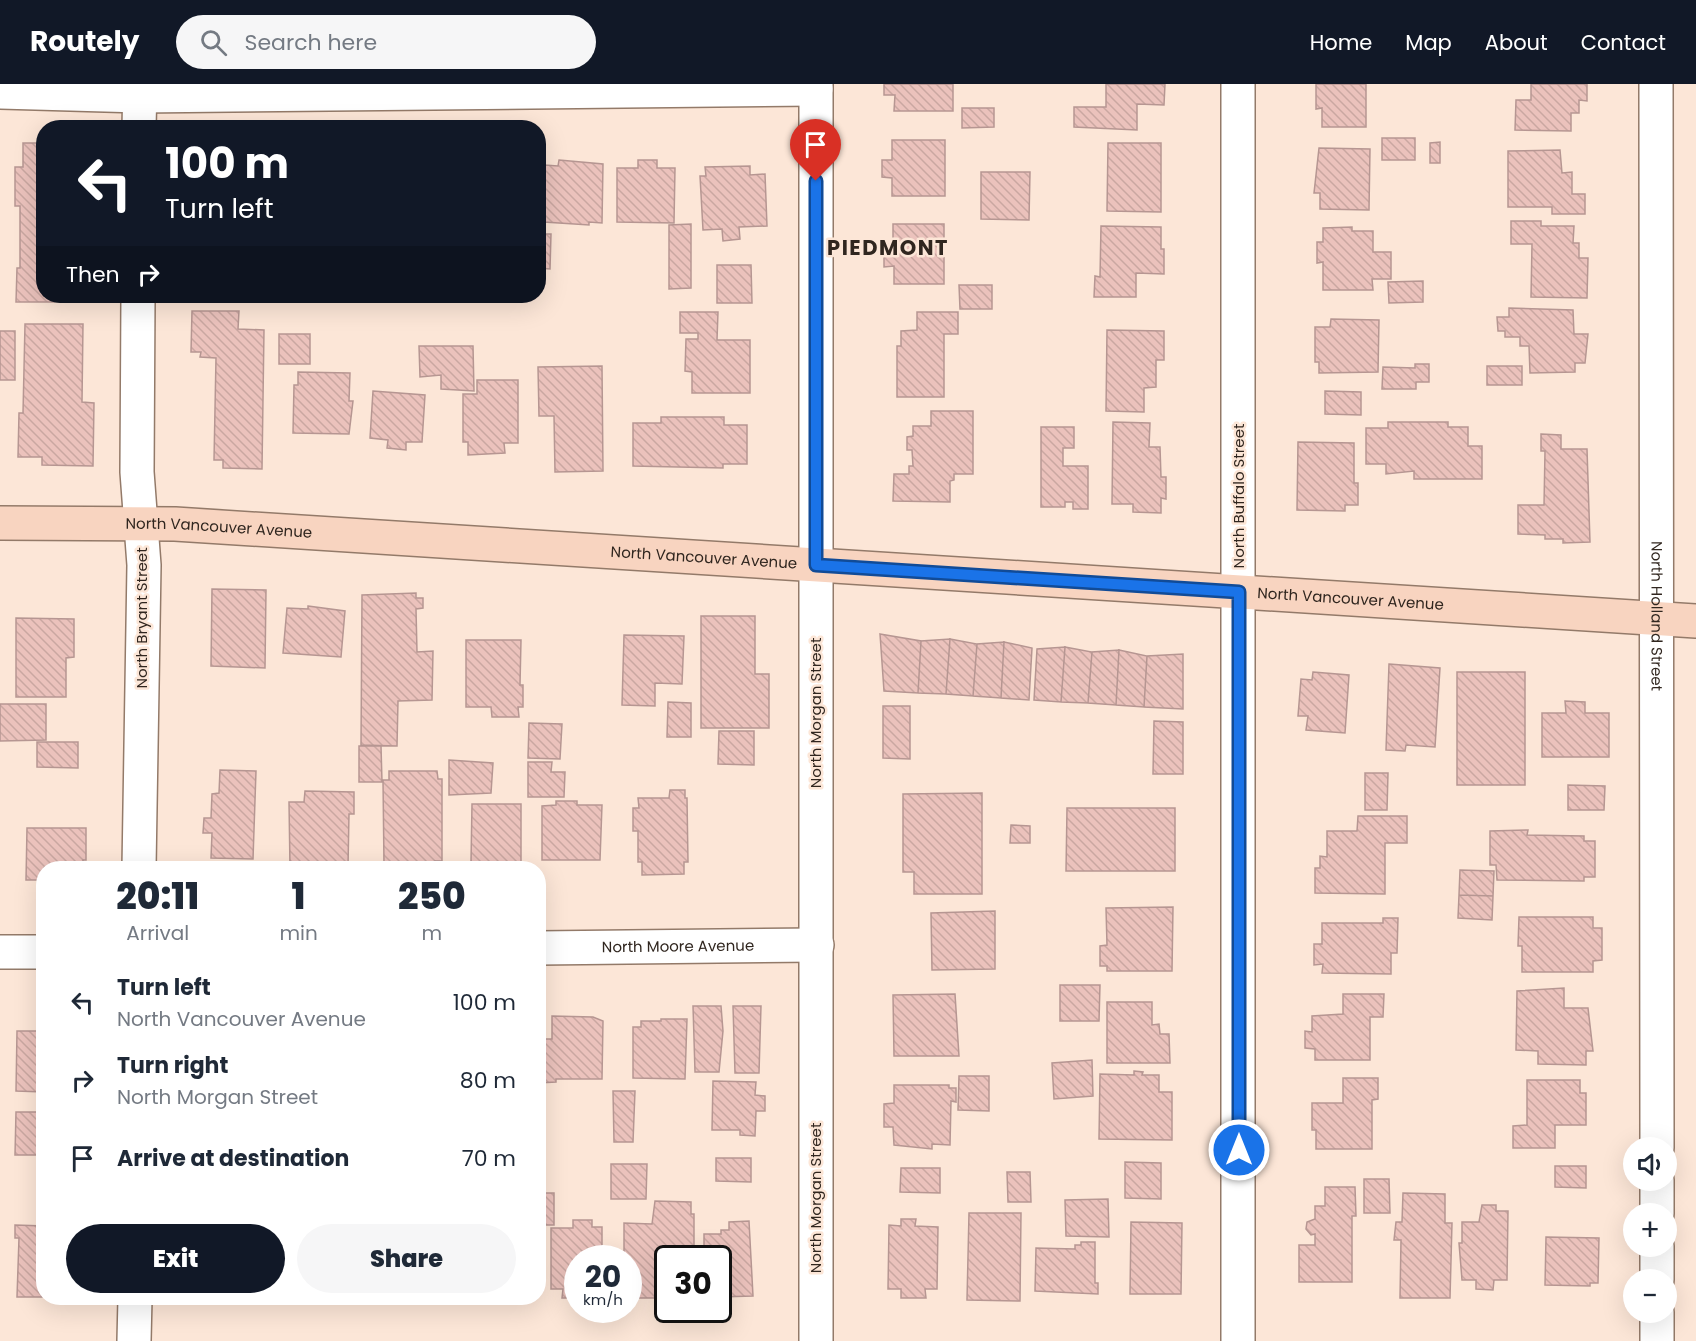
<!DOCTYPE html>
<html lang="en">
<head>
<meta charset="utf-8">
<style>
  :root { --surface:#fff; --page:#f6f6f7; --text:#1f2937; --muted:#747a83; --accent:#111827 }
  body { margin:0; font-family:Poppins,sans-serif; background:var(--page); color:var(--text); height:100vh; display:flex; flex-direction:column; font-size:22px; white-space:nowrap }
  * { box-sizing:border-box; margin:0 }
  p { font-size:20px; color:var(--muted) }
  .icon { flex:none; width:33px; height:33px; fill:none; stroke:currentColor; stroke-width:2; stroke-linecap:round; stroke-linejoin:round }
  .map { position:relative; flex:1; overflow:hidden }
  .drawer { position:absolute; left:36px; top:777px; width:510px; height:444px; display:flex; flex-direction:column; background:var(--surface); border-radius:24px; box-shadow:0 6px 24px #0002 }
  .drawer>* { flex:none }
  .banner { position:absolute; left:36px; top:36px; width:510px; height:183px; border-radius:24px; box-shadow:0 6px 24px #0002; background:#111827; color:#fff; overflow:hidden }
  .fabs { position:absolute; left:1623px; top:1053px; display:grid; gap:12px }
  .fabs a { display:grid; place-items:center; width:54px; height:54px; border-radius:50%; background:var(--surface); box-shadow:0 6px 24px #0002; font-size:30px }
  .speed { position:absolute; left:564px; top:1161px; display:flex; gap:12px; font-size:30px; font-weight:700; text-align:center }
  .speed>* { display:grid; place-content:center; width:78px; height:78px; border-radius:50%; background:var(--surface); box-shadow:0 6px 24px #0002; line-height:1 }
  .speed small { font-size:15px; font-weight:400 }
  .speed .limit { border:3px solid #111; border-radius:9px; background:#fff; color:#111 }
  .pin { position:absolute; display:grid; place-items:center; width:51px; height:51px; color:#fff; margin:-62px -26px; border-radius:50% 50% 50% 0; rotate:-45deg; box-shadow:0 0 6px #0007 }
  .pin .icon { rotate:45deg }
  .me { position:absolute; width:66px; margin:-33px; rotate:0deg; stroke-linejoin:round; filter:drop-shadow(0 0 4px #0008) }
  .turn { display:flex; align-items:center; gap:21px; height:126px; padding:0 30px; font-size:27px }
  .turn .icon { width:78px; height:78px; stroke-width:2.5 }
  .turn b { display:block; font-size:42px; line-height:51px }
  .then { display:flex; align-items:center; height:57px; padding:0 30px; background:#0003; gap:12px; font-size:22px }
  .eta { display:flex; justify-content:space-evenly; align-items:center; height:102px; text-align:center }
  .eta b { font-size:36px; font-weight:800; line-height:42px }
  .button { display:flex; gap:12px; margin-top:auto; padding:12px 30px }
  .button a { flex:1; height:69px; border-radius:36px; background:var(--accent); color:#fff; font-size:24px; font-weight:800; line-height:69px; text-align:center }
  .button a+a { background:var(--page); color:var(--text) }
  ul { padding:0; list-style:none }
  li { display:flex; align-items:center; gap:18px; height:78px; padding:0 30px }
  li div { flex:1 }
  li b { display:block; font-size:22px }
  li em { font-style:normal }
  header { display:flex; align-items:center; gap:36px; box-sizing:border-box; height:84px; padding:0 30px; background:var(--accent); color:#fff }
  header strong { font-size:28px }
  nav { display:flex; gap:33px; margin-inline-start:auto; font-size:21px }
  .search { width:420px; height:54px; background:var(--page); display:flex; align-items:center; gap:15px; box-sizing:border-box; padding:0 21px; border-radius:33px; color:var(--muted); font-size:22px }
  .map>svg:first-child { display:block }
  .building { fill:url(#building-back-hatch); stroke:#b69692; stroke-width:1.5 }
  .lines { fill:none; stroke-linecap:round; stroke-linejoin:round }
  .street-casing { stroke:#937a69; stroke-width:36 }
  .secondary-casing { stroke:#937a69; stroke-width:36 }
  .street { stroke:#fff; stroke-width:33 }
  .secondary { stroke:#f8d4c0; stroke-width:33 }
  .route-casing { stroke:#114b97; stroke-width:15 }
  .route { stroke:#1a73e8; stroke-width:10 }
  .labels { text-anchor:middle; stroke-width:5; stroke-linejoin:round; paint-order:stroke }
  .street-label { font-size:15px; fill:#30261f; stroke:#fce6d7 }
  .district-label { font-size:21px; font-weight:bold; letter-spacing:1.5px; fill:#30261f; stroke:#fce6d7 }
</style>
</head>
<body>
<header>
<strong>Routely</strong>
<div class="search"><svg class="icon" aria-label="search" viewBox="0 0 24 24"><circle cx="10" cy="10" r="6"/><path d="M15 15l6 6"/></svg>Search here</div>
<nav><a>Home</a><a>Map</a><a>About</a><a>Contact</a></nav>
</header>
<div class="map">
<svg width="1696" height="1257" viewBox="0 0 1696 1257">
  <defs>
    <pattern id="building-back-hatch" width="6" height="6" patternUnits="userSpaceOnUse" patternTransform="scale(1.5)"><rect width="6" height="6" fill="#ebc2bc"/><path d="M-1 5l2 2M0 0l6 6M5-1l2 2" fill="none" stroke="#caa7a1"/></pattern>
  </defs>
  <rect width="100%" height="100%" fill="#fce6d7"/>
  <path class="building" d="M884,0H953V27H894L895,11H884Z
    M1106,0H1165L1164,21L1137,20V46L1074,43V23H1106Z
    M1316,0H1366V43H1322V24L1316,25Z
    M1531,0H1587V17L1579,16V29H1571V47L1515,46L1516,16H1531Z
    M962,24H994V43L962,44Z
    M1382,54H1415V76H1382Z
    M892,56H945V112H892V94L882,93V76H892Z
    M1440,58V79H1430V59Z
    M23,59H44V212H54V218H16L17,184H20V122H15V83H23Z
    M1108,59H1161V128L1107,127Z
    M1319,64L1370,65L1369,126L1320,125V109H1314Z
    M1560,66L1562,89L1572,88V110H1585V130H1552V123H1508V67Z
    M559,76L603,80L602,139L589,138V141L544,138L545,81L558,82Z
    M638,76H657V84H675L674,139L617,138V84H638Z
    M750,82V91L765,90L767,142L739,143L740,155L723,157L722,145L703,146L700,92H706L705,83Z
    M981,88H1030L1029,136L981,135Z
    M1511,137H1541V142H1574L1573,159H1579V174H1588L1587,214L1531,213L1532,160H1511Z
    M691,140V204L669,205V141Z
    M893,140H944V200H894V182L884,183V160H893Z
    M1101,142L1161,143V165H1164V190L1136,189V213H1094L1095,192L1100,193Z
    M1352,143V147H1373V168H1391V195H1372L1373,206H1323V178L1317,179V158H1323V144Z
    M538,150H551L550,185L538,184Z
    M717,181H751L752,219H717Z
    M1423,197V218L1389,219L1388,198Z
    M959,201H992V225H960Z
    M1509,224L1573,226L1574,250H1588L1585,279H1575V288L1530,289L1529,262H1520V253H1505V247H1498L1497,233H1509Z
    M192,227H239L238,245L264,246L262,385L223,384V376H214L216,274L200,273L201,268H191Z
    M680,228H718L717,256H750V309H692V288L685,287L686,255H698V249H680Z
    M917,228H958V250H944V313H897V262H901V247L917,246Z
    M1331,235L1379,236L1378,288L1319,289V278H1315V243H1330Z
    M25,240H83L82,318L94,319L93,382L42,381V373H18L19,329H23Z
    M1107,246L1164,247V276H1156V303L1144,304V328L1106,327Z
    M0,247H15V296H0Z
    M279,250H310V280H279Z
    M419,262H473L474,307L441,305V291L420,293Z
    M1415,280H1429V298H1416V305H1382L1383,283L1415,284Z
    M602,282L603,387L555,388L554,332H539L538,283Z
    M1487,282H1522V301H1487Z
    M298,288L350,289L349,317H353L349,350L293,349L294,301H298Z
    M477,296H518V359H504L505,369L468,371V358H463V310H477Z
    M373,307L425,311L422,358H406V366L387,364L388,356L370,354Z
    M1325,307L1361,308V331L1325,330Z
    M931,327H973V390H954V396L950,397V418L893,417L894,390H909V382H913L912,366H907V353L913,352V342H931Z
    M661,333H724V341H747V380H723V384L633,382V339H661Z
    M1113,338L1150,339L1149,363H1160L1161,393H1166V415L1161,414V429L1133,428V420H1112Z
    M1388,338H1448V343H1468V362H1482V395H1414V387L1386,390V380H1366V344H1388Z
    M1041,343H1074V364H1063V382H1088V425H1073V418H1065V423H1041Z
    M1541,350L1561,351V365H1587L1590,458L1563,459V455H1545V451L1518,450V421H1544L1545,367H1541Z
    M1298,358L1354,359V399H1358V421H1345V427L1297,426Z
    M212,505L266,506L265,584L211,582Z
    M416,509V514H423V524L416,525L417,568L433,567L432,616L398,617L397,662L361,661L362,511Z
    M308,522L345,527L341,573L283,569L287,524L308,525Z
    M701,532H755V590H769V644H701Z
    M16,534L74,535V573L66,574V613H16Z
    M880,550L921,557L918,609L884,607Z
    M624,551L684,552L682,600L655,599V622L622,621Z
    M950,555L977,560L973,612L946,610Z
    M950,555L946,610L918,609L921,557Z
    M466,556H521L520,601H523V623H518L519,633H492L491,623H466Z
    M1004,558L1001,614L973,612L977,560Z
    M1004,558L1032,564L1029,616L1001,614Z
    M1065,563L1061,618L1034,616L1037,565Z
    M1065,563L1092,568L1088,619L1061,618Z
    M1119,566L1147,572L1144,623L1116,621Z
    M1119,566L1116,621L1088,619L1092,568Z
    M1183,570V625L1144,623L1147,572Z
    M1389,580L1440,584L1435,663L1406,661L1405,667L1386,666Z
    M1313,588L1349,591L1345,649L1306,646L1308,632H1298L1301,595L1312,596Z
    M1457,588H1525V701H1457Z
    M1565,617L1585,618V629H1609V673H1542V629H1566Z
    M668,618L691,619V653H667Z
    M0,620H46V656L0,657Z
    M883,622H910V675L883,674Z
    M1154,637L1183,638V690H1153Z
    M529,639L562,640L560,675L528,674Z
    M719,647H754V681L718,680Z
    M37,658H78V684L37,683Z
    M359,662H381L382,698H359Z
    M449,676L493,679L491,709L449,711Z
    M528,678H552L551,688H565L564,713H528Z
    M220,686L256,687L253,775L211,774L212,749H203L204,734H211L212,710L219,709Z
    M389,687H437L438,695H442V777H435V784H411V780L384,781L383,696H389Z
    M1365,689H1388L1387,726H1365Z
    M1568,701L1605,702L1604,726H1568Z
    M670,706H685V714H687L688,778H684V790L642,791V778H638V747H633V724H639L638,714H669Z
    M305,707L354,708V730H349L348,783L346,784H290L289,718H304Z
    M982,709V810H914V788H903V710Z
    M556,717H577V721H602L600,776H542V722L556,721Z
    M472,720H521V778H516V784H477V778H471Z
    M1067,724H1175V787H1066Z
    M1358,732H1407V759H1385V810L1315,809V784H1320V772L1327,773V747H1357Z
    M1011,741L1030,742V759H1010Z
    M27,744H86V776H83V784H44V796H26Z
    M1528,746L1527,751L1584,752V757H1595V793H1584V797L1497,796L1496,781H1490V747Z
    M1460,786L1494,787L1493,812L1459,811Z
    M1459,811L1493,812L1492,836L1458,834Z
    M1173,823L1172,887H1107V882H1100V862L1107,861L1106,824Z
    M995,827V885L932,886L931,829Z
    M1519,833H1593V844H1602V876L1593,877V888H1522V862H1518Z
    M1383,834H1398L1397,869H1391V890L1322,889L1323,880L1314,881V860H1322V839H1383Z
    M1060,901H1100L1099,937H1060Z
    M1564,904V924H1588L1593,967H1586V981L1538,980V967L1516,966L1517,907Z
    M955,910L959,972H894L893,911Z
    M1343,910H1384L1383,933H1370V976H1315V965L1305,964V947L1312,948V932L1343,930Z
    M1107,918H1152V941L1159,940L1160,950H1169L1170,979H1107Z
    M693,922H721L723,947L719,988H695Z
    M733,922H761L759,989H735Z
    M552,932L593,933L603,937L602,995H556V998L538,999V955H552Z
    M661,935H687L685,995L633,994V943H641V937H661Z
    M17,947H44V1008L16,1007Z
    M1092,976L1093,1012L1054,1015L1052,979Z
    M1134,987L1143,988L1142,991H1159V1008H1172V1056L1099,1055L1100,990L1134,991Z
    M959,992H989V1027L958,1026Z
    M1343,994H1378V1015L1372,1016V1065H1316V1046H1312V1019H1343Z
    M1527,996H1580V1009H1586V1041H1555V1064H1513V1042L1527,1041Z
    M713,997L756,998L755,1011L765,1012V1027H756L755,1052L740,1051V1046H712Z
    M894,1001H949V1004H956V1018L951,1017L950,1061L932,1060V1065L894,1061L893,1043H884V1020L894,1019Z
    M613,1007H635L633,1058H614Z
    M16,1028H44V1071H15Z
    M716,1074H751V1098L716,1097Z
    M1125,1078L1161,1079V1115L1125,1114Z
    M611,1080H647L646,1115H611Z
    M1555,1082H1586V1104L1555,1103Z
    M901,1084H940V1109L900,1108Z
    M1007,1088H1030L1031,1118H1008Z
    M1364,1095H1389L1390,1129H1364Z
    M1325,1103H1355L1356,1132H1352V1198H1299V1161H1315V1150L1311,1151L1306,1145L1307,1138L1315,1135V1122H1325Z
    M538,1109H554V1141H538Z
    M1403,1109L1445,1110V1139H1452L1450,1214H1400L1401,1156H1394L1396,1138H1402Z
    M1108,1115L1109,1153L1066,1152L1065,1116Z
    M655,1117L691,1118V1130H694V1174H668V1214H628V1174H624V1139L652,1140Z
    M1482,1121H1496V1127H1508L1507,1196H1494L1493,1206L1476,1205V1196H1462L1459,1159H1462V1138H1479Z
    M969,1129H1021L1020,1217L967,1216Z
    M901,1135H916L915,1142L938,1143L937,1205H925L926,1214H901V1205H888L889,1141L901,1142Z
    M573,1136H592V1143H602V1174H578V1214H562L563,1205H551V1144H573Z
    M749,1137L753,1212L718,1213V1174H704V1150H721V1146H729V1138Z
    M1131,1138L1182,1139L1181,1210H1130Z
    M15,1141L44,1142V1213H17L19,1154H15Z
    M1546,1153L1599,1154L1598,1199H1590V1202L1545,1201Z
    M1081,1158H1095V1199H1098V1210L1035,1207L1036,1164L1075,1165V1161H1081Z"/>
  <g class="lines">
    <defs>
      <g id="street">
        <path d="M1238,0V1257"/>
        <path id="s1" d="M1656,0L1657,1064"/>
        <path d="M0,8L140,12L816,5"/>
        <path d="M139,44L140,0"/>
        <path d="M138,212L137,388L144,481L139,784"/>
        <path id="s2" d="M538,864L817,861"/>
        <path d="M0,868H44"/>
        <path d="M1657,1096V1130"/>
        <path d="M1657,1162V1196"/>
        <path d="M1657,1228V1257"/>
        <path d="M134,1257L135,1214"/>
        <path d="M816,1257V0"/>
      </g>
      <g id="secondary">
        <path id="s3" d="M0,439L175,440L1696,537"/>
      </g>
    </defs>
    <use href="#street" class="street-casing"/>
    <use href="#secondary" class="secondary-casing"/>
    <use href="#street" class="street"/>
    <use href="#secondary" class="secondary"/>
  </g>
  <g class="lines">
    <defs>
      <path id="route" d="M816,97V481L1239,508V1066"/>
    </defs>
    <use href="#route" class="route-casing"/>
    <use href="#route" class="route"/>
  </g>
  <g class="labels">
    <g class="street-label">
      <text transform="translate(1239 412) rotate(-90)" y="5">North Buffalo Street</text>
      <text dy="5" stroke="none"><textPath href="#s3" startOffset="219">North Vancouver Avenue</textPath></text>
      <text dy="5" stroke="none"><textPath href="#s3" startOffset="705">North Vancouver Avenue</textPath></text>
      <text dy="5" stroke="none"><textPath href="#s3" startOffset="1353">North Vancouver Avenue</textPath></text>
      <text dy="5" stroke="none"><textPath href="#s1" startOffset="532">North Holland Street</textPath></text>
      <text transform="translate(142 534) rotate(-90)" y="5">North Bryant Street</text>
      <text transform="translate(816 629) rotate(-90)" y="5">North Morgan Street</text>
      <text dy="5" stroke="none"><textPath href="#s2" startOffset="140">North Moore Avenue</textPath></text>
      <text transform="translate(816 1114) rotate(-90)" y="5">North Morgan Street</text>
    </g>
    <g class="district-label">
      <text x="888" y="171">PIEDMONT</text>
    </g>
  </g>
</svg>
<div class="fabs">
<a><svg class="icon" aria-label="sound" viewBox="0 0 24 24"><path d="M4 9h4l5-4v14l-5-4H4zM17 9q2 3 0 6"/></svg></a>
<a>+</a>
<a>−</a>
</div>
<div class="speed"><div>20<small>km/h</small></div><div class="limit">30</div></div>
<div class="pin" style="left:816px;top:97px;background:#d93025"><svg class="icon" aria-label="arrive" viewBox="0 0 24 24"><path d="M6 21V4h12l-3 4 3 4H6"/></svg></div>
<svg class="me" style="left:1239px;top:1066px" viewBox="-20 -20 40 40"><circle r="17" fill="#1a73e8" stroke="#fff" stroke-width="3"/><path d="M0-11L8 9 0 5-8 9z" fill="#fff"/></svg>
<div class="banner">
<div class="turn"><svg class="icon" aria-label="left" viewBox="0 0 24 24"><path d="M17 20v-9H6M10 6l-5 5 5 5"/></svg><div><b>100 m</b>Turn left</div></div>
<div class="then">Then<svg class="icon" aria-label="right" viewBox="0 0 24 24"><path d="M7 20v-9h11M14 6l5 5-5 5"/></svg></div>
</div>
<section class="drawer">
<div class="eta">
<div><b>20:11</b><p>Arrival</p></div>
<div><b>1</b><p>min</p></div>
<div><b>250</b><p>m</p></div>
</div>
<ul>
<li><svg class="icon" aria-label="left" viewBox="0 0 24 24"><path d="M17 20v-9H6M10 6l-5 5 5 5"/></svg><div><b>Turn left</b><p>North Vancouver Avenue</p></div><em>100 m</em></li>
<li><svg class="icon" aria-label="right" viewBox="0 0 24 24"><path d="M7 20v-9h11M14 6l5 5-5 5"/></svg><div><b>Turn right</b><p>North Morgan Street</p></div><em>80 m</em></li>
<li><svg class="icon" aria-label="arrive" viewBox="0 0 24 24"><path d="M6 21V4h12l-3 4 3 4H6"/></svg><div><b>Arrive at destination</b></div><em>70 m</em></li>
</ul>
<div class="button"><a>Exit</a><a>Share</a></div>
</section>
</div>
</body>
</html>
